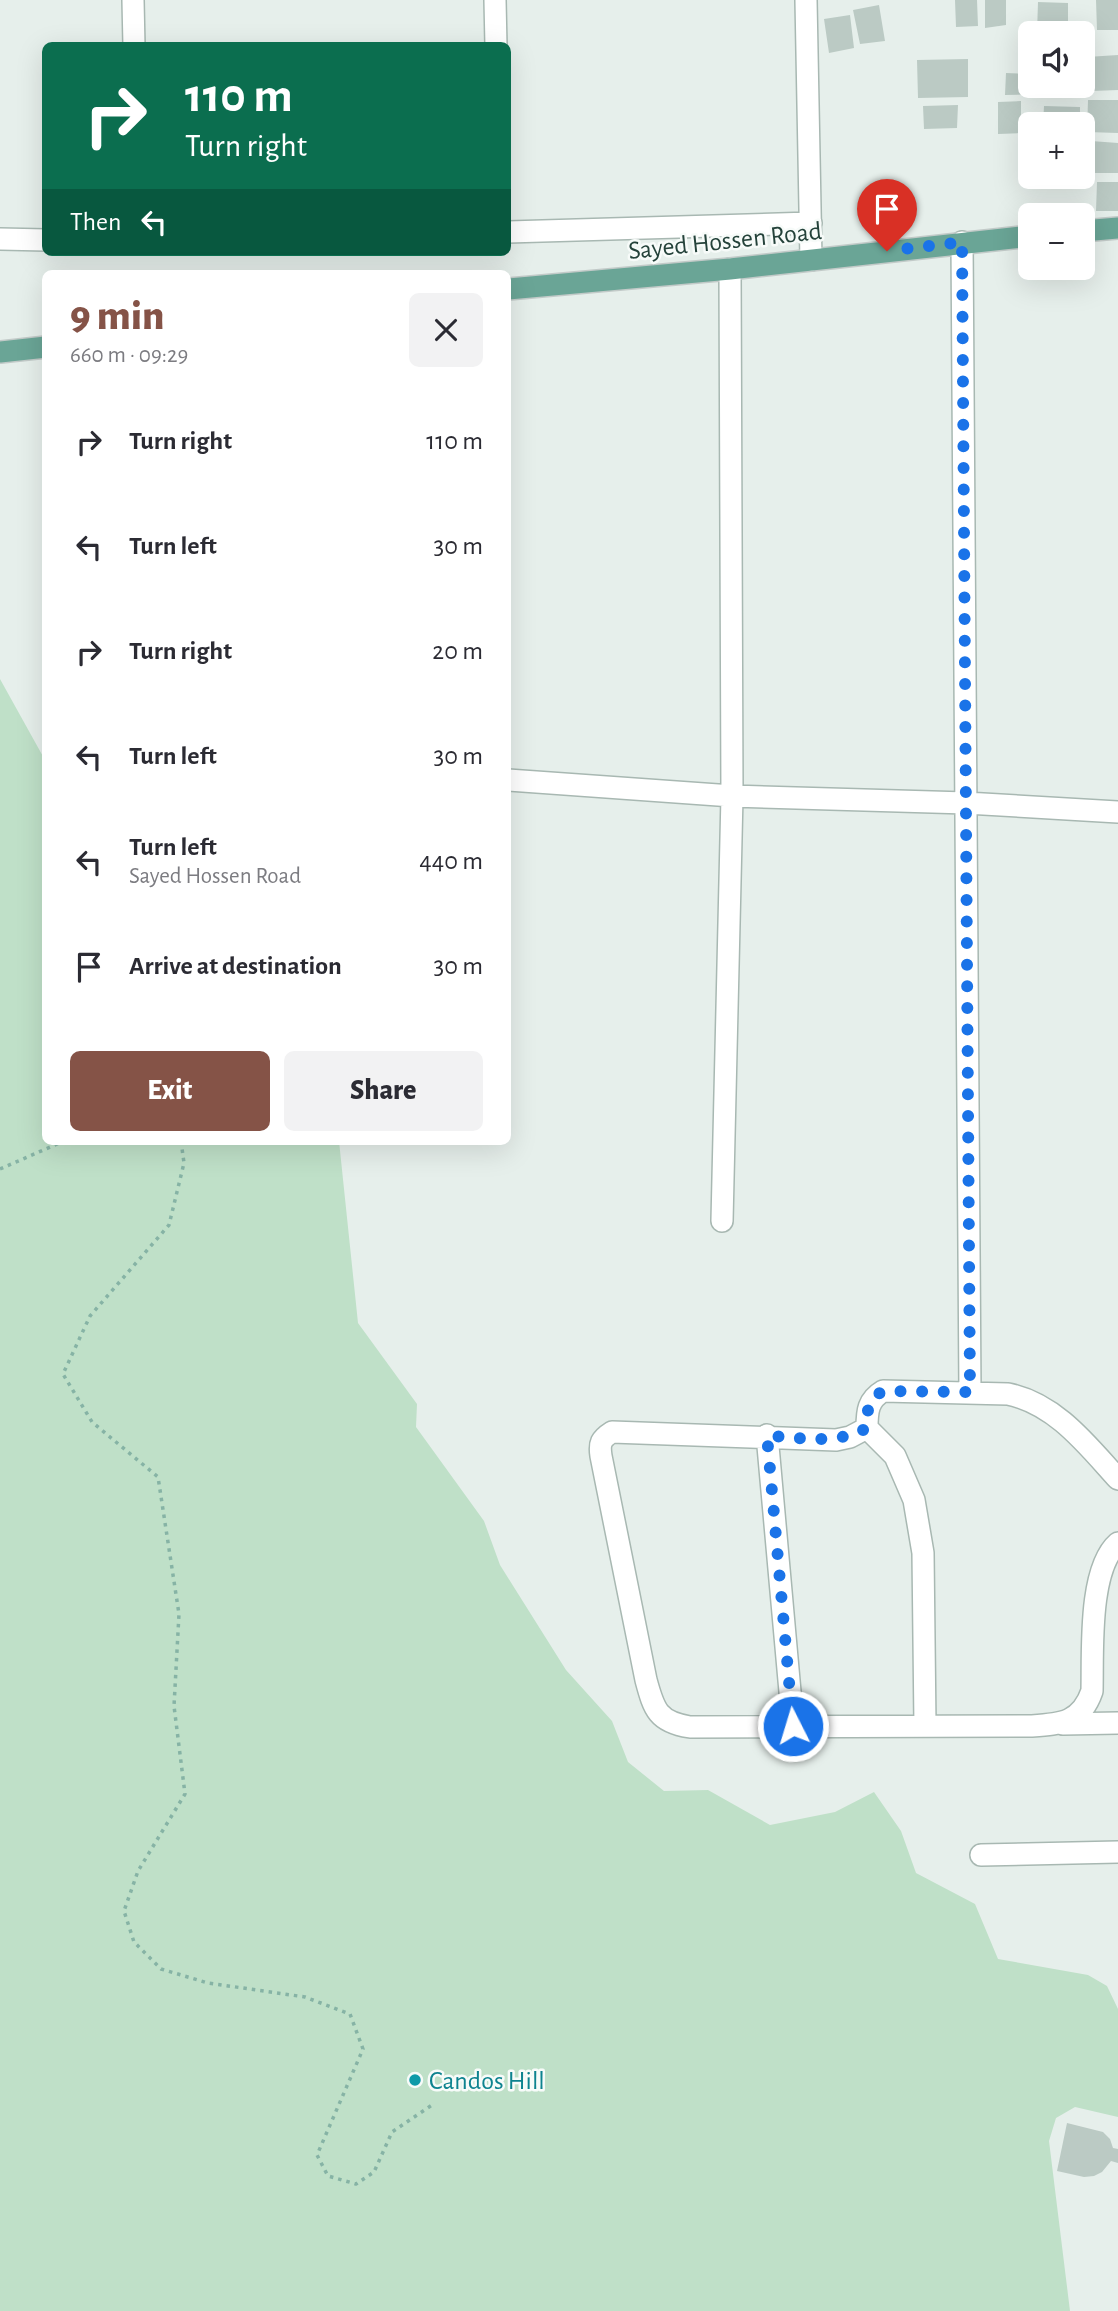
<!DOCTYPE html>
<html lang="en">
<head>
<meta charset="utf-8">
<style>
  :root { --surface:#fff; --page:#f2f2f3; --text:#2b2b33; --muted:#7c7c81; --accent:#855347 }
  body { margin:0; font-family:"Alegreya Sans",sans-serif; background:var(--page); color:var(--text); height:100vh; display:flex; flex-direction:column; font-size:26px; white-space:nowrap }
  * { box-sizing:border-box; margin:0 }
  p { font-size:23px; color:var(--muted) }
  .icon { flex:none; width:38px; height:38px; fill:none; stroke:currentColor; stroke-width:2; stroke-linecap:round; stroke-linejoin:round }
  .map { position:relative; flex:1; overflow:hidden }
  .panel { position:absolute; left:42px; top:270px; width:469px; height:875px; display:flex; flex-direction:column; background:var(--surface); border-radius:10px; box-shadow:0 7px 28px #0002 }
  .panel>* { flex:none }
  .banner { position:absolute; left:42px; top:42px; width:469px; height:214px; border-radius:10px; box-shadow:0 7px 28px #0002; background:#0b6e4f; color:#fff; overflow:hidden }
  .controls { position:absolute; left:1018px; top:21px; display:grid; gap:14px }
  .controls a { display:grid; place-items:center; width:77px; height:77px; border-radius:10px; background:var(--surface); box-shadow:0 7px 28px #0002; font-size:35px }
  .pin { position:absolute; display:grid; place-items:center; width:60px; height:60px; color:#fff; margin:-72px -30px; border-radius:50% 50% 50% 0; rotate:-45deg; box-shadow:0 0 7px #0007 }
  .pin .icon { rotate:45deg }
  .me { position:absolute; width:77px; margin:-38px; rotate:355deg; stroke-linejoin:round; filter:drop-shadow(0 0 5px #0008) }
  .turn { display:flex; align-items:center; gap:24px; height:147px; padding:0 28px; font-size:32px }
  .turn .icon { width:91px; height:91px; stroke-width:2.5 }
  .turn b { display:block; font-size:49px; line-height:60px }
  .then { display:flex; align-items:center; height:66px; padding:0 28px; background:#0003; gap:14px; font-size:26px }
  .round { display:grid; place-items:center; flex:none; width:74px; height:74px; border-radius:10px; background:var(--page) }
  .headline { display:flex; align-items:center; justify-content:space-between; height:119px; padding:0 28px }
  h1 { font-size:42px; font-weight:800; line-height:52px; color:var(--accent) }
  .button { display:flex; gap:14px; margin-top:auto; padding:14px 28px }
  .button a { flex:1; height:80px; border-radius:10px; background:var(--accent); color:#fff; font-size:28px; font-weight:800; line-height:80px; text-align:center }
  .button a+a { background:var(--page); color:var(--text) }
  ul { padding:0; list-style:none }
  li { display:flex; align-items:center; gap:21px; height:105px; padding:0 28px }
  li div { flex:1 }
  li b { display:block; font-size:26px }
  li em { font-style:normal }
  .map>svg:first-child { display:block }
  .green { fill:#bfe0c8 }
  .building { fill:#bbcac4 }
  .lines { fill:none; stroke-linecap:round; stroke-linejoin:round }
  .minor-casing { stroke:#a8b8b2; stroke-width:24 }
  .major-casing { stroke:#c2cac8; stroke-width:24 }
  .path { stroke:#86b3a5; stroke-width:3.5; stroke-dasharray:3.5 5; stroke-linecap:butt }
  .minor { stroke:#fff; stroke-width:21 }
  .major { stroke:#6aa596; stroke-width:21 }
  .route { stroke:#1a73e8; stroke-width:12; stroke-dasharray:0 21.6 }
  .culture-dot { fill:#0f9aa8; stroke:#f7fbf9; stroke-width:2.5 }
  .labels { text-anchor:middle; stroke-width:5; stroke-linejoin:round; paint-order:stroke }
  .street-label { font-size:26px; fill:#24423a; stroke:#f7fbf9 }
  .culture-label { font-size:26px; fill:#0d838f; stroke:#f7fbf9; text-anchor:start }
</style>
</head>
<body>
<div class="map">
<svg width="1118" height="2311" viewBox="0 0 1118 2311">
  <rect width="100%" height="100%" fill="#e6efeb"/>
  <path class="green" d="M0,679L45,760L46,1141H339L358,1323L417,1404L416,1427L484,1521L500,1565L566,1670L612,1721L628,1762L664,1791L708,1790L770,1825L835,1812L874,1792L901,1831L916,1873L975,1904L998,1959L1088,1975L1107,1986L1118,2009V2117L1075,2107L1056,2118L1049,2141L1070,2311H0Z"/>
  <path class="building" d="M955,0H977L978,26L956,27Z
    M985,0H1006V25L985,28Z
    M1096,0H1118V30H1097Z
    M1038,2L1068,3V33H1037Z
    M879,5L885,41L860,44L853,10Z
    M850,15L854,48L829,53L824,19Z
    M1118,55V90L1092,91L1087,57Z
    M968,59V97L918,98L917,60Z
    M1006,73L1031,74V86H1049V94L1005,95Z
    M1088,100H1118V133L1087,132Z
    M1021,101V133L998,134V102Z
    M958,105L957,128L924,129L923,106Z
    M1044,106L1080,107V124H1043Z
    M1091,141L1118,143V173H1091Z
    M1097,182H1118V211H1096Z
    M1067,2123L1103,2132L1110,2139L1113,2148L1118,2149V2163L1111,2161L1102,2172L1094,2176L1084,2177L1057,2171Z"/>
  <g class="lines">
    <defs>
      <path id="minor" d="M133,0L134,46
        M495,0L496,46
        M806,0L811,260
        M508,232L811,223
        M0,239L46,240
        M962,242L970,1393
        M508,780L732,796L966,803L1118,812
        M722,1221L732,796L730,269
        M867,1428L850,1437L836,1440L612,1432C601,1439 599,1443 601,1456L646,1680C654,1710 658,1722 690,1727L1031,1726C1061,1724 1081,1723 1092,1691C1093,1653 1088,1569 1118,1543
        M767,1435L793,1725
        M1063,1724L1118,1723
        M925,1726L923,1553L914,1500L895,1456L867,1428C867,1411 868,1400 883,1391L1008,1394C1056,1404 1087,1445 1118,1479
        M981,1855L1118,1852"/>
      <path id="major" d="M1083,231L1118,228
        M508,289L730,269L1031,236
        M0,352L46,347"/>
    </defs>
    <use href="#minor" class="minor-casing"/>
    <use href="#major" class="major-casing"/>
    <path class="path" d="M181,1141L184,1163L169,1225L90,1316L63,1374L92,1422L158,1477L179,1614L174,1706L185,1794L138,1871L124,1911L134,1942L161,1969L208,1983L305,1997L350,2014L363,2049L317,2155L328,2176L356,2184L374,2172L392,2132L432,2105
      M0,1169L64,1141"/>
    <use href="#minor" class="minor"/>
    <use href="#major" class="major"/>
  </g>
  <g class="lines">
    <path class="route" d="M793,1726L767,1436C804,1437 833,1446 867,1428C867,1411 867,1400 883,1391L970,1392L962,242L887,251"/>
  </g>
  <circle class="culture-dot" cx="415" cy="2080" r="7"/>
  <g class="labels">
    <g class="street-label">
      <text transform="translate(725 240) rotate(-6)" y="9">Sayed Hossen Road</text>
    </g>
    <g class="culture-label">
      <text x="429" y="2089">Candos Hill</text>
    </g>
  </g>
</svg>
<div class="controls">
<a><svg class="icon" aria-label="sound" viewBox="0 0 24 24"><path d="M4 9h4l5-4v14l-5-4H4zM17 9q2 3 0 6"/></svg></a>
<a>+</a>
<a>−</a>
</div>
<div class="pin" style="left:887px;top:251px;background:#d93025"><svg class="icon" aria-label="arrive" viewBox="0 0 24 24"><path d="M6 21V4h12l-3 4 3 4H6"/></svg></div>
<svg class="me" style="left:793px;top:1726px" viewBox="-20 -20 40 40"><circle r="17" fill="#1a73e8" stroke="#fff" stroke-width="3"/><path d="M0-11L8 9 0 5-8 9z" fill="#fff"/></svg>
<div class="banner">
<div class="turn"><svg class="icon" aria-label="right" viewBox="0 0 24 24"><path d="M7 20v-9h11M14 6l5 5-5 5"/></svg><div><b>110 m</b>Turn right</div></div>
<div class="then">Then<svg class="icon" aria-label="left" viewBox="0 0 24 24"><path d="M17 20v-9H6M10 6l-5 5 5 5"/></svg></div>
</div>
<section class="panel">
<div class="headline"><div><h1>9 min</h1><p>660 m · 09:29</p></div><a class="round"><svg class="icon" aria-label="close" viewBox="0 0 24 24"><path d="M6 6l12 12M18 6L6 18"/></svg></a></div>
<ul>
<li><svg class="icon" aria-label="right" viewBox="0 0 24 24"><path d="M7 20v-9h11M14 6l5 5-5 5"/></svg><div><b>Turn right</b></div><em>110 m</em></li>
<li><svg class="icon" aria-label="left" viewBox="0 0 24 24"><path d="M17 20v-9H6M10 6l-5 5 5 5"/></svg><div><b>Turn left</b></div><em>30 m</em></li>
<li><svg class="icon" aria-label="right" viewBox="0 0 24 24"><path d="M7 20v-9h11M14 6l5 5-5 5"/></svg><div><b>Turn right</b></div><em>20 m</em></li>
<li><svg class="icon" aria-label="left" viewBox="0 0 24 24"><path d="M17 20v-9H6M10 6l-5 5 5 5"/></svg><div><b>Turn left</b></div><em>30 m</em></li>
<li><svg class="icon" aria-label="left" viewBox="0 0 24 24"><path d="M17 20v-9H6M10 6l-5 5 5 5"/></svg><div><b>Turn left</b><p>Sayed Hossen Road</p></div><em>440 m</em></li>
<li><svg class="icon" aria-label="arrive" viewBox="0 0 24 24"><path d="M6 21V4h12l-3 4 3 4H6"/></svg><div><b>Arrive at destination</b></div><em>30 m</em></li>
</ul>
<div class="button"><a>Exit</a><a>Share</a></div>
</section>
</div>
</body>
</html>
